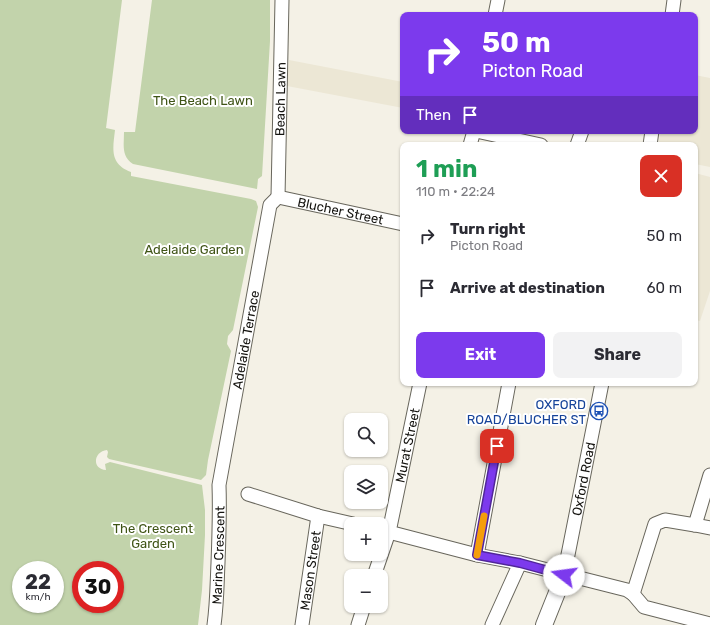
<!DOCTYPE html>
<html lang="en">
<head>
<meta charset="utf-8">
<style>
  :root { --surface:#fff; --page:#f2f2f3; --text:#2b2b33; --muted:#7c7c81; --accent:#7c3aed }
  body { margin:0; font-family:Rubik,sans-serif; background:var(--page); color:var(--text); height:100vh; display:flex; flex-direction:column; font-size:15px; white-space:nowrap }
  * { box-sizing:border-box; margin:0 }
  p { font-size:13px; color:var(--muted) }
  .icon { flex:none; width:22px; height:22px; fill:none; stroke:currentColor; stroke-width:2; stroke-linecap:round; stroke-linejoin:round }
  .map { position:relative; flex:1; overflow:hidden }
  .panel { position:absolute; left:400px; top:142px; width:298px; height:244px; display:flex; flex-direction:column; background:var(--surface); border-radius:8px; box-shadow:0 1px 3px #0004 }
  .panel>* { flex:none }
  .banner { position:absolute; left:400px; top:12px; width:298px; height:122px; border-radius:8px; box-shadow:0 1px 3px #0004; background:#7c3aed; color:#fff; overflow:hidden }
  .tools { position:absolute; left:344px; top:413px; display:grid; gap:8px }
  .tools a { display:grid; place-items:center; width:44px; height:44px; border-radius:8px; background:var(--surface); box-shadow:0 1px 3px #0004; font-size:20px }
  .speed { position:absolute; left:12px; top:561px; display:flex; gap:8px; font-size:20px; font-weight:700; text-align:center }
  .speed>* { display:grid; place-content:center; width:52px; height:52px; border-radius:50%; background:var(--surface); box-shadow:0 1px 3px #0004; line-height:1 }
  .speed small { font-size:10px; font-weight:400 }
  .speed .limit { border:6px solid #d22; background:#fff; color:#111 }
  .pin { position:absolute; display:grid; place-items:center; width:34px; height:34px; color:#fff; margin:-17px; border-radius:8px; box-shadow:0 2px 6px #0006 }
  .me { position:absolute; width:44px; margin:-22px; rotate:285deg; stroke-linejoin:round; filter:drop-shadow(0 0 3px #0008) }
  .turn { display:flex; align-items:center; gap:14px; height:84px; padding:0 16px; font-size:18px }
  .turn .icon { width:52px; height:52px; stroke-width:2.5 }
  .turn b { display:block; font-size:28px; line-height:34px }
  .then { display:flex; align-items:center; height:38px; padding:0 16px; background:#0003; gap:8px; font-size:15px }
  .round { display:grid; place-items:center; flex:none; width:42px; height:42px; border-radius:8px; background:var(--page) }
  .overview { display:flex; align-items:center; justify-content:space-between; height:68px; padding:0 16px }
  h1 { font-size:24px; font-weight:700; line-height:30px; color:#1e9e55 }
  .cta { display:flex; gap:8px; margin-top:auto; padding:8px 16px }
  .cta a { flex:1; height:46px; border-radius:8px; background:var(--accent); color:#fff; font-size:16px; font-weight:700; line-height:46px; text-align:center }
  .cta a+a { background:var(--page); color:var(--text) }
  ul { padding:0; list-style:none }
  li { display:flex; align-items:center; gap:12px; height:52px; padding:0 16px }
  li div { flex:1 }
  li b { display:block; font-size:15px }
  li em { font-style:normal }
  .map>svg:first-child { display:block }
  .built { fill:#ece7d5 }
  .green { fill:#c2d3ab; fill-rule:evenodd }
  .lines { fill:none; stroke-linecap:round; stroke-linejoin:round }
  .minor-casing { stroke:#68665c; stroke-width:15 }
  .tertiary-casing { stroke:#68665c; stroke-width:18 }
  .minor { stroke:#fff; stroke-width:13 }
  .tertiary { stroke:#fff; stroke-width:16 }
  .route-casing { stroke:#51269a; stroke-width:10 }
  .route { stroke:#7c3aed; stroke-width:7 }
  .slow { stroke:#f59e0b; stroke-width:7 }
  .labels { text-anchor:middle; stroke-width:4; stroke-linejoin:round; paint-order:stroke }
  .street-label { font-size:13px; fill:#151410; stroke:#fff }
  .park-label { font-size:13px; fill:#3f5416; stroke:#fff }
  .transit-label { font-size:13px; fill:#164399; stroke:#fff; text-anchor:end }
</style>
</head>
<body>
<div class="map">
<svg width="710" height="625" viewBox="0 0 710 625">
  <rect width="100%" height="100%" fill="#f4f1e6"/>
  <path class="built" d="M289,60L403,82V108L287,86Z
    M695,75L710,78V167L695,164V145H658L661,131H695Z
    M695,173L710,177V291L700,321L695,320Z"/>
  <path class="green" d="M0,0H122L106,128L115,130C113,148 109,164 131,172V176L251,199L256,201L258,207L233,330L228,336L227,344L231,351L208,460L206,475L201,480L109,459L107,457L108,452L107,450C94,451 91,469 106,470L105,464L110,462L202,485L205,510V535L202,590L198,625H0ZM21,570H55V604H21ZM81,570H115V604H81Z
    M152,0H270V41L262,176L258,179L257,189L133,164C121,156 124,145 124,132H135Z"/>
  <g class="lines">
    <defs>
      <g id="minor">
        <path d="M495,15L498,0"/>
        <path d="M672,15L674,0"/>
        <path d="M476,131L541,145"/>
        <path d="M470,145L474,131"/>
        <path d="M577,145L582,131"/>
        <path d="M650,145L652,131"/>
        <path id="s1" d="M278,197L282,0"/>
        <path id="s2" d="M278,197L403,224"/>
        <path d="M248,494L318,516L353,524"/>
        <path d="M695,525L710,475"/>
        <path d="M381,530L477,555L520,563L627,590L633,594L655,524L665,520L695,525L710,528"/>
        <path d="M477,555L509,383"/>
        <path id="s3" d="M564,575L602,383"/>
        <path id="s4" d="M374,576L389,532L420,383"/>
        <path d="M633,594L644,607L710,624"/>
        <path id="s5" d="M214,625C217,604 217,584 218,563C219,537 220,511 219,485L270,205L278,197"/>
        <path id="s6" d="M302,625L318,516"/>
        <path d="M358,625L364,606"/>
        <path d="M492,625L520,563"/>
      </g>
      <path id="tertiary" d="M544,625L564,575"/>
    </defs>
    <use href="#minor" class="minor-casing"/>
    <use href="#tertiary" class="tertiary-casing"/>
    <use href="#minor" class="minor"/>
    <use href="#tertiary" class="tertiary"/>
  </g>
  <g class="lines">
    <defs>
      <path id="route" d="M497,446L477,555L520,563L564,575"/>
    </defs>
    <use href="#route" class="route-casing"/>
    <use href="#route" class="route"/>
    <path class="slow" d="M477,555L484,516"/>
  </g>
  <defs>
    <symbol id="bus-ring" viewBox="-11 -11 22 22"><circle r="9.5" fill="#fff" stroke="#1a4fb4" stroke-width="1.5"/><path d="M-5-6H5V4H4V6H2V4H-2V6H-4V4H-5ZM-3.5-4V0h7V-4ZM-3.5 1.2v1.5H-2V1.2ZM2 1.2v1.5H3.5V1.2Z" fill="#1a4fb4"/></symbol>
  </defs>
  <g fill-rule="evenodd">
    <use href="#bus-ring" x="589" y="401" width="20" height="20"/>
  </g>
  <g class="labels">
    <g class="street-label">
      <text dy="5" stroke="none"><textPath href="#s1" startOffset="98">Beach Lawn</textPath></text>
      <text dy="5" stroke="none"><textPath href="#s2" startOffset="64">Blucher Street</textPath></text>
      <text dy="5" stroke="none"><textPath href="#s5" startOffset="288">Adelaide Terrace</textPath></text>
      <text dy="5" stroke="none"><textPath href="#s4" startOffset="135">Murat Street</textPath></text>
      <text dy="5" stroke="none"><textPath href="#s3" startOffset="98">Oxford Road</textPath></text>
      <text dy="5" stroke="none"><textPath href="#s5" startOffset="70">Marine Crescent</textPath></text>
      <text dy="5" stroke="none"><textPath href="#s6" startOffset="55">Mason Street</textPath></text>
    </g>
    <g class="park-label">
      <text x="203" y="105">The Beach Lawn</text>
      <text x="194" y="254">Adelaide Garden</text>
      <text x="153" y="533">The Crescent<tspan x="153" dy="15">Garden</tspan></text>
    </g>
    <g class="transit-label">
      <text x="586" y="409">OXFORD<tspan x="586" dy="15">ROAD/BLUCHER ST</tspan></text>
    </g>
  </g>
</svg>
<div class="tools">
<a><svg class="icon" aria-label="search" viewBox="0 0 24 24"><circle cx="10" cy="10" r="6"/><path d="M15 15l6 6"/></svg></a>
<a><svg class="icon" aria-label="layers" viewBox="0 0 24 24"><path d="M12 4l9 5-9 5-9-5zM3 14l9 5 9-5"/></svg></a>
<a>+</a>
<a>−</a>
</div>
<div class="speed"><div>22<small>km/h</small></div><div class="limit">30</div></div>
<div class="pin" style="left:497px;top:446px;background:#d93025"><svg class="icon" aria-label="arrive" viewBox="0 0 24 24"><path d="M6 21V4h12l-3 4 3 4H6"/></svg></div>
<svg class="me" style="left:564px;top:575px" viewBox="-20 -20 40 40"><circle r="19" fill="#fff"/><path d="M0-13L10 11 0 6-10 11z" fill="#7c3aed"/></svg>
<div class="banner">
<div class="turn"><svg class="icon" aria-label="right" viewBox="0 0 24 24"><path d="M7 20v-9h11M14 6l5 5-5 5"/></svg><div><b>50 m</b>Picton Road</div></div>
<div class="then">Then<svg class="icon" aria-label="arrive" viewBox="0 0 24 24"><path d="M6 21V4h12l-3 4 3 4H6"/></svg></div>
</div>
<section class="panel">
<div class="overview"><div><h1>1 min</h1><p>110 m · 22:24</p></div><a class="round" style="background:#d93025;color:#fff"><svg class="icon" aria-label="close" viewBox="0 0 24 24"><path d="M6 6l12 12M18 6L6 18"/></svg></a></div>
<ul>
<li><svg class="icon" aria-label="right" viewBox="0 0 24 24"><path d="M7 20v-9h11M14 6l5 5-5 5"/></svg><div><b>Turn right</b><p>Picton Road</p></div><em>50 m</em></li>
<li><svg class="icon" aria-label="arrive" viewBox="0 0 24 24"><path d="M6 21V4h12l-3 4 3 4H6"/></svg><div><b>Arrive at destination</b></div><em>60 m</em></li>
</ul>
<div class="cta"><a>Exit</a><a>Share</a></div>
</section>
</div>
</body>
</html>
